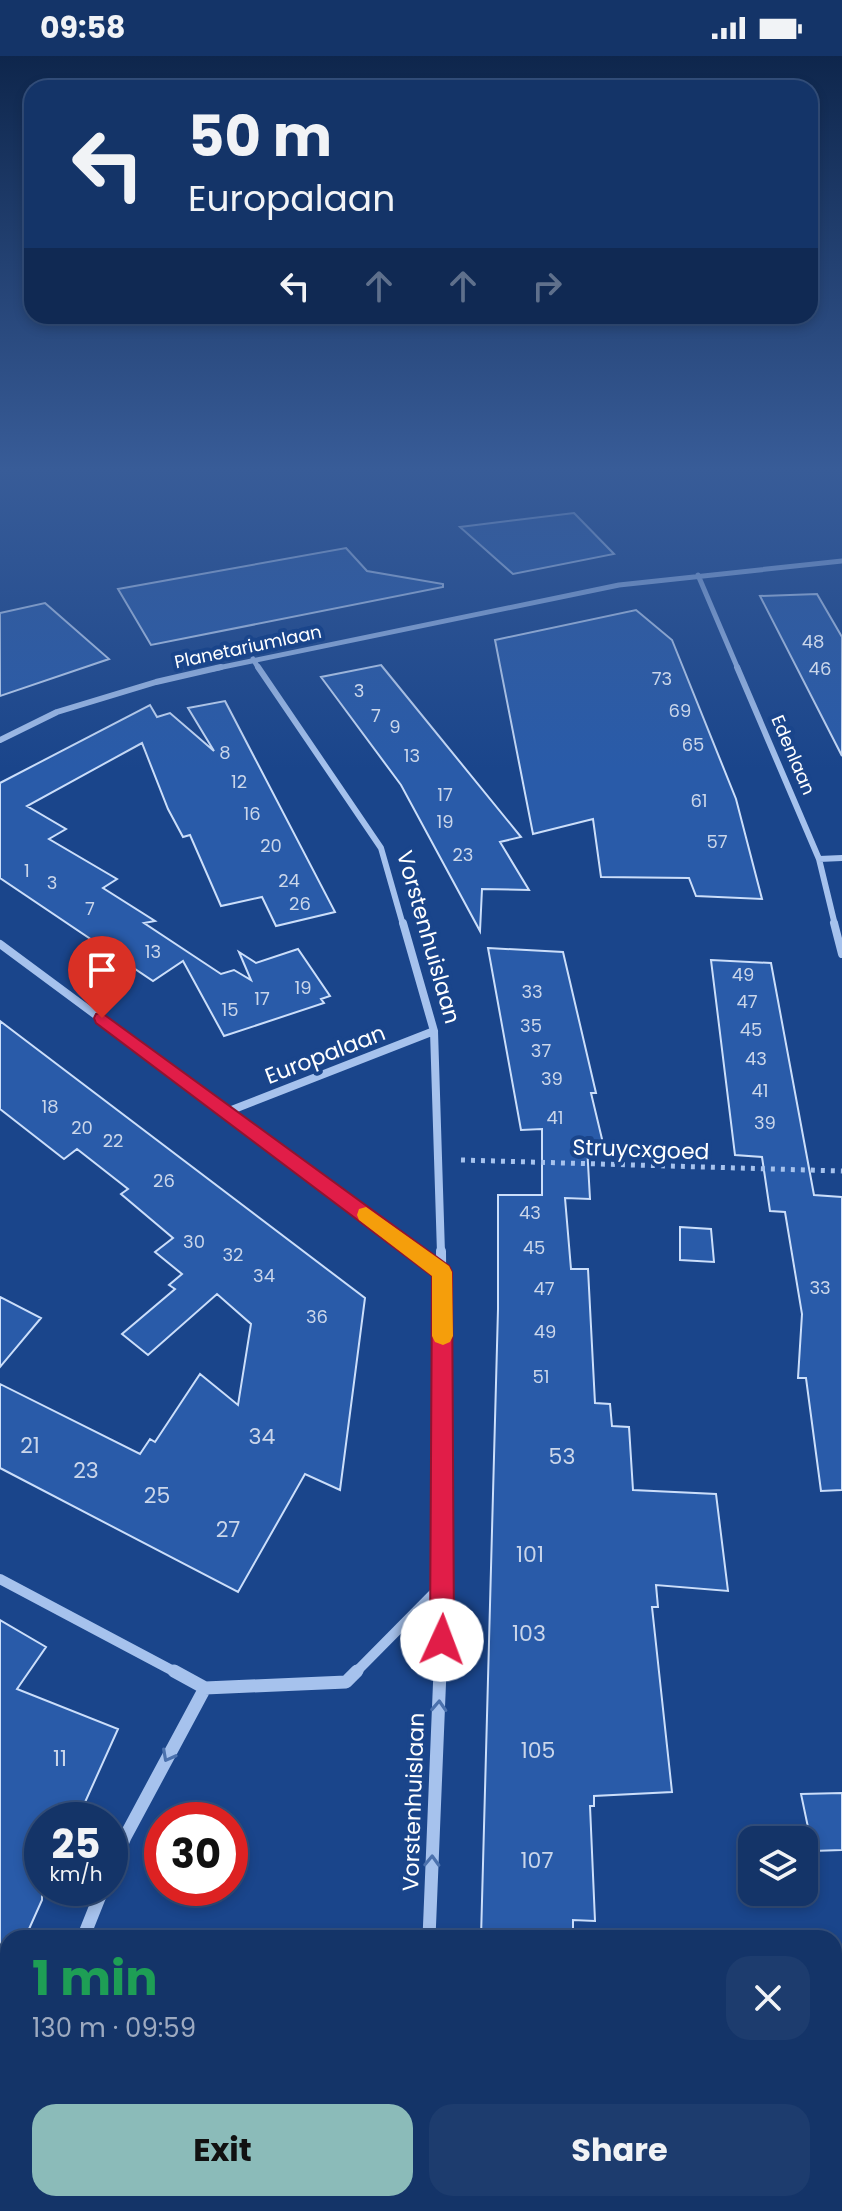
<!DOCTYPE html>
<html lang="en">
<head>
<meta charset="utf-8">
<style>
  :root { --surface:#143468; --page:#1d3c6e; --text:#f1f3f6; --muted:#9daac0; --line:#334f7c; --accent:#8bbbb9 }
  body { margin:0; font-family:Poppins,sans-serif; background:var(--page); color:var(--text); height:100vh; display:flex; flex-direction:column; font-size:30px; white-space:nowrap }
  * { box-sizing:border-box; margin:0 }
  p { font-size:26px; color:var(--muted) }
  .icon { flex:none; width:44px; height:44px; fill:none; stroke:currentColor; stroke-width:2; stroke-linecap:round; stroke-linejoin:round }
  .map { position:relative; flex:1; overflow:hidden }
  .drawer { position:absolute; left:0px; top:1874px; width:842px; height:282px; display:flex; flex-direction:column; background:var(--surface); border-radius:24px 24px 0 0; box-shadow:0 4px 12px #0003,0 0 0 2px var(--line) }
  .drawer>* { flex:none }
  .top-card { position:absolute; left:24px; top:24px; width:794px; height:244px; border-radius:24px; box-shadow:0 4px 12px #0003,0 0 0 2px var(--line); background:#143468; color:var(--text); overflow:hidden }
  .tools { position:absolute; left:738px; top:1770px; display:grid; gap:16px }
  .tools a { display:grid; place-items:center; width:80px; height:80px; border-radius:16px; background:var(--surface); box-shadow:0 4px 12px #0003,0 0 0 2px var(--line); font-size:40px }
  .speed { position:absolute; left:24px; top:1746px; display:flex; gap:16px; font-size:40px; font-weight:700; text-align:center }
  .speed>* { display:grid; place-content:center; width:104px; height:104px; border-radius:50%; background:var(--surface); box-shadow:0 4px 12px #0003,0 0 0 2px var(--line); line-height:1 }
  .speed small { font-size:20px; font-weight:400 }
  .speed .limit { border:12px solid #d22; background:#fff; color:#111 }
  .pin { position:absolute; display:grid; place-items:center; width:68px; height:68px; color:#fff; margin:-82px -34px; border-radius:50% 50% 50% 0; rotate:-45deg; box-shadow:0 0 8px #0007 }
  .pin .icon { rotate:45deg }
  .me { position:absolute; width:88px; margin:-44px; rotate:2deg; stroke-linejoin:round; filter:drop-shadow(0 0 6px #0008) }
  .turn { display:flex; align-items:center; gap:28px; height:168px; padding:0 32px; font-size:36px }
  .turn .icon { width:104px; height:104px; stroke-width:2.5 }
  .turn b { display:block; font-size:56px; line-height:68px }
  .lanes { display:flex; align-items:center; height:76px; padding:0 32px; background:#0003; justify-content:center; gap:40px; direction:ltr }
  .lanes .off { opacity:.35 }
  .round { display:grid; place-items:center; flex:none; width:84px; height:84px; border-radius:24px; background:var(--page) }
  .headline { display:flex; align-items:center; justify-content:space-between; height:136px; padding:0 32px }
  h1 { font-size:48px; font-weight:700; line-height:60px; color:#1e9e55 }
  .button { display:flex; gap:16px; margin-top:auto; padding:16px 32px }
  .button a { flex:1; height:92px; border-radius:24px; background:var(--accent); color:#111; font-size:32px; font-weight:700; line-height:92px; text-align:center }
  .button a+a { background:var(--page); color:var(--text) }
  .status { display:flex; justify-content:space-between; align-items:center; height:56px; padding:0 40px; background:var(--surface); direction:ltr }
  .status svg { height:22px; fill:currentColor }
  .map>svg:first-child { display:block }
  .green { fill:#2356a4 }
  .building { fill:#295ba9; stroke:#cbdefa; stroke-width:2 }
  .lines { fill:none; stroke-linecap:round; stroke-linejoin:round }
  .path { stroke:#a6c2ed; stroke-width:5; stroke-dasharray:4 6; stroke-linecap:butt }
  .minor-far4 { stroke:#a6c2ed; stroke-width:5 }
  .minor-far3 { stroke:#a6c2ed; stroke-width:6 }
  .minor-far2 { stroke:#a6c2ed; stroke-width:8 }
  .minor-far1 { stroke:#a6c2ed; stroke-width:10 }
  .minor { stroke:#a6c2ed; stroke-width:13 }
  .oneway { stroke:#4b71ad }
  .route { fill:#e11d48; stroke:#92132f; stroke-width:2 }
  .slow { fill:#f59e0b }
  .labels { text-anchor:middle; stroke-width:8; stroke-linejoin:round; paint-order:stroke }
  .number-label { font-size:18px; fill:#cad6ea }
  .far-street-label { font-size:18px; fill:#fff; stroke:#1a458b }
  .street-label { font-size:22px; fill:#fff; stroke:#1a458b }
  .near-number-label { font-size:22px; fill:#cad6ea }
</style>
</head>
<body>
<div class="status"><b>09:58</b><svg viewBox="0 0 49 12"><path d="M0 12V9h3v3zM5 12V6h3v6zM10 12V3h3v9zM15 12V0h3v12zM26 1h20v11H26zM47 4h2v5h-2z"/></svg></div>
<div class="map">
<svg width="842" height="2155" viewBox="0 0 842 2155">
  <rect width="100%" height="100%" fill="#1a458b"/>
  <path class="green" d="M70,2148H331L329,2155H67Z"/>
  <path class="building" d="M574,457L614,498L513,518L460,471Z
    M346,492L367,515L443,528V531L151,589L118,533Z
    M817,538L842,581V700L760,540Z
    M45,547L109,603L0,640V557Z
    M636,554L672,584L736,743L762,843L696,840L689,822L601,821L593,763L533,778L495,584Z
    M381,609L521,781L500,786L529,834L482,833L480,875L401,729L321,621Z
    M225,645L335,856L276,870L262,841L221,850L190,779L183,781L168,753L142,687L27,750L66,773L49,783L117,823L103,832L155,865L144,867L221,918L234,914L251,924L239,896L256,907L298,893L330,940L321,943L324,947L224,980L183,905L153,925L0,822V727L150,649L157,661L170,657L214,695L188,652Z
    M488,892L563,896L596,1037H591L602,1083L601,1089L587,1090L590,1143L565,1142L571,1213H588L595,1347L610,1348L612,1370L629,1371L633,1434L716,1438L728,1535L656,1529L658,1551H652L672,1736L594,1740V1750H590L595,1865L573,1864V1882H481L498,1253V1139H542V1073L521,1074Z
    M711,904L771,907L814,1139L842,1141V1434L821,1435L806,1322H798L802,1258L785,1156L770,1155L762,1101L735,1099Z
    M0,965L365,1242L340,1434L305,1418L238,1536L0,1412V1328L140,1398L150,1383L155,1386L200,1318L238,1349L251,1268L217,1238L148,1299L122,1278L175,1233L169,1229L182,1218L155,1196L173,1182L121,1138L128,1133L77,1093L64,1103L0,1053Z
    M680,1171L711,1173L714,1206L680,1204Z
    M0,1241L41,1262L0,1311Z
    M0,1564L46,1591L17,1633L118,1673L77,1764H42V1844L25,1882H8V1922L0,1940Z
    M842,1737V1794L813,1795L801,1738Z"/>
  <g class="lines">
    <path class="path" d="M461,1104L842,1115"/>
    <path class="minor-far4" d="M698,519L738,613
      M253,603L259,613
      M213,613L619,529L842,505"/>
    <path class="minor-far3" d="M258,611L381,792L403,869
      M737,611L819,803L835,869
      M0,684L57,656L156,626L221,611
      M819,803L842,802"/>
    <path class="minor-far2" d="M403,867L434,975L441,1197
      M834,867L842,898
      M0,888L417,1197
      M229,1055L434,975"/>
    <path class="minor-far1" d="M414,1195L442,1216
      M0,1523L177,1617
      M355,1617L444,1527
      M440,1617L444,1527L441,1195"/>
    <path class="minor" d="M174,1615L205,1632L346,1626L357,1615
      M110,1816L125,1781L205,1632
      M83,1882L103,1832
      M429,1882L440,1615
      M0,2081L8,2062
      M418,2148V2155"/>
  </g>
  <defs><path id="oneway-chevron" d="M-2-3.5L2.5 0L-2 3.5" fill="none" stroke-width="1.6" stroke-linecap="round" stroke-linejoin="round" transform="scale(2)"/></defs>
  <g class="oneway">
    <use href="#oneway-chevron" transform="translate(439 1650) rotate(-87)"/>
    <use href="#oneway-chevron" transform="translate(168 1700) rotate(118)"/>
    <use href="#oneway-chevron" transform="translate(432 1805) rotate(-88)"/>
  </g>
  <linearGradient id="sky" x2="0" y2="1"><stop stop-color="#0e264c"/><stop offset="0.58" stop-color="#385c98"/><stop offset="1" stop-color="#385c98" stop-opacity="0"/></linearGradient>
  <rect width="842" height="713" fill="url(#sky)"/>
  <path class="route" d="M102,957L449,1210L452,1216L454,1584L451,1593L442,1597L433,1593L430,1584L432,1220L96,967L94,962L96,958Z"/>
  <path class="slow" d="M366,1151L449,1210L452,1216L453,1280L450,1286L443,1289L435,1286L432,1280V1220L359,1164L357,1159L359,1153Z"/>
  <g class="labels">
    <g class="number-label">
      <text x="813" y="592">48</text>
      <text x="820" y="619">46</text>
      <text x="662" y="629">73</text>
      <text x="359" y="641">3</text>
      <text x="680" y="661">69</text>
      <text x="376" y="666">7</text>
      <text x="395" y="677">9</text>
      <text x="693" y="695">65</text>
      <text x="225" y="703">8</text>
      <text x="412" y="706">13</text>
      <text x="239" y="732">12</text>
      <text x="445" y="745">17</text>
      <text x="699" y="751">61</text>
      <text x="252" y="764">16</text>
      <text x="445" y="772">19</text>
      <text x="717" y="792">57</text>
      <text x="271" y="796">20</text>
      <text x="463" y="805">23</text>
      <text x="27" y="821">1</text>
      <text x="289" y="831">24</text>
      <text x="52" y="833">3</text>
      <text x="300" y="854">26</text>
      <text x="90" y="859">7</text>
      <text x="153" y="902">13</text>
      <text x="743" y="925">49</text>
      <text x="303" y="938">19</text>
      <text x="532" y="942">33</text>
      <text x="262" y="949">17</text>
      <text x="747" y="952">47</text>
      <text x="230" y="960">15</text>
      <text x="531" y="976">35</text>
      <text x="751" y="980">45</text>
      <text x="541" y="1001">37</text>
      <text x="756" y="1009">43</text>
      <text x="552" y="1029">39</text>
      <text x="760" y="1041">41</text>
      <text x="50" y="1057">18</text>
      <text x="555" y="1068">41</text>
      <text x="765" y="1073">39</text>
      <text x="82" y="1078">20</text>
      <text x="113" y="1091">22</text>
      <text x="164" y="1131">26</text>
      <text x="530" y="1163">43</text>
      <text x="194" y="1192">30</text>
      <text x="534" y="1198">45</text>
      <text x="233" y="1205">32</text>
      <text x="264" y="1226">34</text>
      <text x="820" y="1238">33</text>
      <text x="544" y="1239">47</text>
      <text x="317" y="1267">36</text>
      <text x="545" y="1282">49</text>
      <text x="541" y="1327">51</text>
    </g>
    <g class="far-street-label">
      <text transform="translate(248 591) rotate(-12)" y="6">Planetariumlaan</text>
      <text transform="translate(793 699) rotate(67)" y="6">Edenlaan</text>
    </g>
    <g class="street-label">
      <text transform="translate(429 881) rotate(74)" y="8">Vorstenhuislaan</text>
      <text transform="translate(325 998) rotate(-21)" y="8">Europalaan</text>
      <text transform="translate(641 1093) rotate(2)" y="8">Struycxgoed</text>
      <text transform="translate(413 1746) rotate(-88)" y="8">Vorstenhuislaan</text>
    </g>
    <g class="near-number-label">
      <text x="262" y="1388">34</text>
      <text x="30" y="1397">21</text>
      <text x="562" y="1408">53</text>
      <text x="86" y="1422">23</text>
      <text x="157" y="1447">25</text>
      <text x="228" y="1481">27</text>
      <text x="530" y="1506">101</text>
      <text x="529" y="1585">103</text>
      <text x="538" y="1702">105</text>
      <text x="60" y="1710">11</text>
      <text x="537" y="1812">107</text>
    </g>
  </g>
</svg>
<div class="tools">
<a><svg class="icon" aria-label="layers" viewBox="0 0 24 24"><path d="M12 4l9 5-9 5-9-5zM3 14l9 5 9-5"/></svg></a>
</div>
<div class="speed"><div>25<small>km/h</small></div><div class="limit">30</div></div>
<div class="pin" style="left:102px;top:962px;background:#d93025"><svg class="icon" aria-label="arrive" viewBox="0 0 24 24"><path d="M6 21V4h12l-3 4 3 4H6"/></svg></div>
<svg class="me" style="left:442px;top:1584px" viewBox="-20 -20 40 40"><circle r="19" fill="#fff"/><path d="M0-13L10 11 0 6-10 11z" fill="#e11d48"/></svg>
<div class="top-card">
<div class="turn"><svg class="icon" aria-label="left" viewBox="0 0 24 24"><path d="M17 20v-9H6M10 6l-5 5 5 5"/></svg><div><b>50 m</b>Europalaan</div></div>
<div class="lanes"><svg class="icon" aria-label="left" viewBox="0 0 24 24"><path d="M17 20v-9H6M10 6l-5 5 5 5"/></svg><svg class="icon off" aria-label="ahead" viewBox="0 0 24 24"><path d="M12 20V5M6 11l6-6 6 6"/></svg><svg class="icon off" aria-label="ahead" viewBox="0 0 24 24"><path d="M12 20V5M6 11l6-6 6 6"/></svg><svg class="icon off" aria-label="right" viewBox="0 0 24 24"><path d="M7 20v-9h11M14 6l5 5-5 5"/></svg></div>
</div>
<section class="drawer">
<div class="headline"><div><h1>1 min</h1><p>130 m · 09:59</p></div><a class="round"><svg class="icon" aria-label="close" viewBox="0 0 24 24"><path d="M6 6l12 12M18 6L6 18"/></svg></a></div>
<div class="button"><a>Exit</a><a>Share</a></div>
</section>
</div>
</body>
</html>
